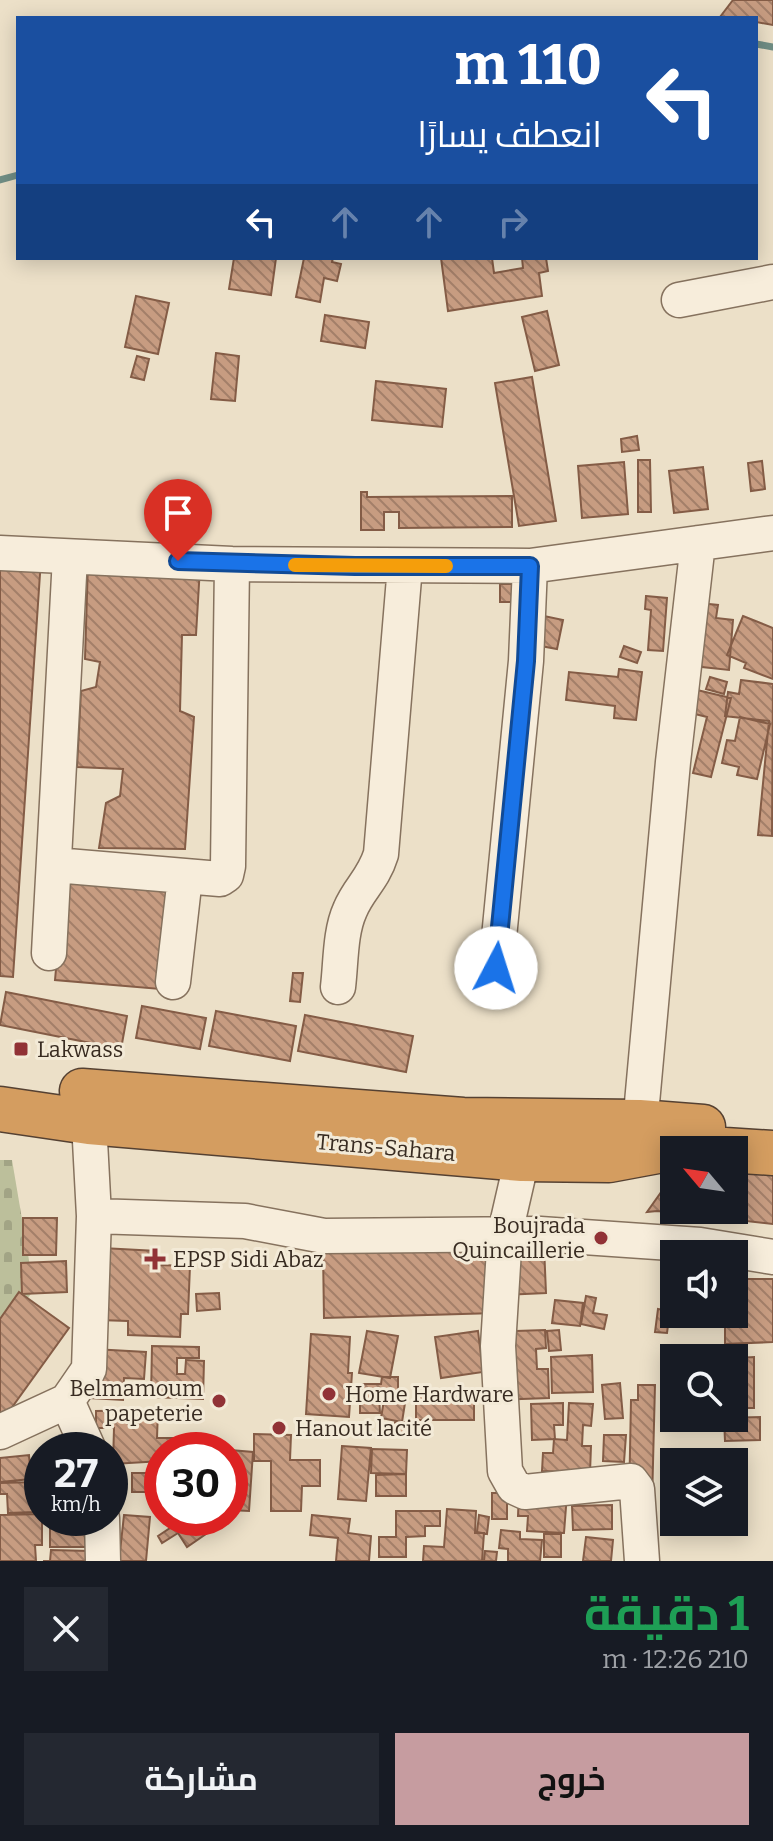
<!DOCTYPE html>
<html lang="ar">
<head>
<meta charset="utf-8">
<style>
  :root { --surface:#171b24; --page:#242831; --text:#f1f3f6; --muted:#9ea1a6; --accent:#c69ca0 }
  body { margin:0; font-family:Bitter,Cairo,serif; background:var(--page); color:var(--text); direction:rtl; height:100vh; display:flex; flex-direction:column; font-size:30px; white-space:nowrap }
  * { box-sizing:border-box; margin:0 }
  p { font-size:26px; color:var(--muted) }
  .icon { flex:none; width:44px; height:44px; fill:none; stroke:currentColor; stroke-width:2; stroke-linecap:round; stroke-linejoin:round }
  .map { position:relative; height:1561px; overflow:hidden; direction:ltr }
  .sheet { display:flex; flex-direction:column; background:var(--surface); flex:1 }
  .sheet>* { flex:none }
  .hud { position:absolute; left:16px; top:16px; width:742px; height:244px; border-radius:0px; box-shadow:0 4px 20px #0003; direction:rtl; background:#1a4fa0; color:#fff; overflow:hidden }
  .needle { width:52px; rotate:299deg }
  .fabs { position:absolute; left:660px; top:1136px; display:grid; gap:16px }
  .fabs a { display:grid; place-items:center; width:88px; height:88px; border-radius:0px; background:var(--surface); box-shadow:0 4px 20px #0003; font-size:40px }
  .speed { position:absolute; left:24px; top:1432px; display:flex; gap:16px; font-size:40px; font-weight:700; text-align:center }
  .speed>* { display:grid; place-content:center; width:104px; height:104px; border-radius:50%; background:var(--surface); box-shadow:0 4px 20px #0003; line-height:1 }
  .speed small { font-size:20px; font-weight:400 }
  .speed .limit { border:12px solid #d22; background:#fff; color:#111 }
  .pin { position:absolute; display:grid; place-items:center; width:68px; height:68px; color:#fff; margin:-82px -34px; border-radius:50% 50% 50% 0; rotate:-45deg; box-shadow:0 0 8px #0007 }
  .pin .icon { rotate:45deg }
  .me { position:absolute; width:88px; margin:-44px; rotate:5deg; stroke-linejoin:round; filter:drop-shadow(0 0 6px #0008) }
  .turn { display:flex; align-items:center; gap:28px; height:168px; padding:0 24px; font-size:36px }
  .turn .icon { width:104px; height:104px; stroke-width:2.5 }
  .turn b { display:block; font-size:56px; line-height:68px }
  .lanes { display:flex; align-items:center; height:76px; padding:0 24px; background:#0003; justify-content:center; gap:40px; direction:ltr }
  .lanes .off { opacity:.35 }
  .round { display:grid; place-items:center; flex:none; width:84px; height:84px; border-radius:0px; background:var(--page) }
  .headline { display:flex; align-items:center; justify-content:space-between; height:136px; padding:0 24px }
  h1 { font-size:48px; font-weight:700; line-height:60px; color:#1e9e55 }
  .action { display:flex; gap:16px; margin-top:auto; padding:16px 24px }
  .action a { flex:1; height:92px; border-radius:0px; background:var(--accent); color:#111; font-size:32px; font-weight:700; line-height:92px; text-align:center }
  .action a+a { background:var(--page); color:var(--text) }
  .map>svg:first-child { display:block }
  .cemetery { fill:url(#cemetery-stones) }
  .lines { fill:none; stroke-linecap:round; stroke-linejoin:round }
  .stream { stroke:#708e85; stroke-width:7 }
  .building { fill:url(#building-back-hatch); stroke:#845c46; stroke-width:2 }
  .minor-casing { stroke:#86725e; stroke-width:37 }
  .highway-casing { stroke:#554132; stroke-width:47 }
  .minor { stroke:#f7eddb; stroke-width:34 }
  .highway { stroke:#d49d60; stroke-width:44 }
  .route-casing { stroke:#114b97; stroke-width:20 }
  .route { stroke:#1a73e8; stroke-width:14 }
  .slow { stroke:#f59e0b; stroke-width:14 }
  .poi-dot { fill:#913236; stroke:#f3ead7; stroke-width:3 }
  .labels { text-anchor:middle; stroke-width:6; stroke-linejoin:round; paint-order:stroke }
  .poi-label { font-size:22px; fill:#382b21; stroke:#f3ead7; text-anchor:start }
  .street-label { font-size:22px; fill:#382b21; stroke:#f3ead7 }
</style>
</head>
<body>
<div class="map">
<svg width="773" height="1561" viewBox="0 0 773 1561">
  <defs>
    <pattern id="cemetery-stones" width="16" height="16" patternUnits="userSpaceOnUse" patternTransform="scale(2)"><rect width="16" height="16" fill="#bcbf9b"/><path d="M2 7V4a2 2 0 0 1 4 0v3zM10 15v-3a2 2 0 0 1 4 0v3z" fill="#a2a485"/></pattern>
    <pattern id="building-back-hatch" width="6" height="6" patternUnits="userSpaceOnUse" patternTransform="scale(2)"><rect width="6" height="6" fill="#c79c81"/><path d="M-1 5l2 2M0 0l6 6M5-1l2 2" fill="none" stroke="#a37f69"/></pattern>
  </defs>
  <rect width="100%" height="100%" fill="#ece0c8"/>
  <path class="cemetery" d="M0,1160H12L34,1290L0,1334Z"/>
  <g class="lines">
    <path class="stream" d="M756,44L773,47
      M0,180L18,175"/>
  </g>
  <path class="building" d="M733,0H773V25L756,22V18L720,17Z
    M234,258H276L271,295L229,289Z
    M304,258H333L332,262L341,264L337,281L324,278L320,302L296,297Z
    M441,258H492L494,273L523,268L522,258H546L548,271L539,273L542,296L448,311Z
    M136,296L169,303L158,354L125,347Z
    M547,311L559,365L535,371L522,317Z
    M325,315L369,322L365,348L321,341Z
    M216,353L239,356L235,401L211,399Z
    M137,356L149,359L144,380L131,377Z
    M532,377L556,521L519,526L495,383Z
    M376,381L446,389L442,427L372,420Z
    M637,436L639,450L622,452L621,439Z
    M638,460H650L651,512H638Z
    M762,461L765,489L751,491L748,463Z
    M624,462L628,514L582,518L578,466Z
    M703,467L708,509L674,513L669,471Z
    M361,492H367V497L512,496V527L399,528V512H384V530H361Z
    M0,557L41,559L13,977L0,976Z
    M88,562L200,567L196,635H182L180,711L194,717L185,849L99,848L106,803L120,796L123,769L77,767L81,691L96,687L100,662L85,659Z
    M500,584H516V602H500Z
    M646,596L667,598L663,651L648,650L651,610L645,609Z
    M699,603L718,605L716,618L733,620L729,670L693,666Z
    M525,612L563,620L557,649L519,642Z
    M743,616L773,628V679L744,668L746,663L727,655Z
    M624,646L641,652L637,663L620,657Z
    M619,669L642,672L636,720L614,718L615,706L566,700L569,672L618,677Z
    M710,677L727,682L724,694L706,689Z
    M741,680L773,684L772,836L758,835L769,721L725,716L728,692L739,694Z
    M697,690L731,698L711,777L693,773L707,717L691,713Z
    M740,717L770,724L757,779L737,775L739,767L722,763L727,740L735,741Z
    M65,871L172,879L160,989L55,980Z
    M293,973H303L300,1002L290,1001Z
    M6,992L127,1016L121,1049L0,1025Z
    M142,1006L206,1018L200,1049L136,1038Z
    M216,1011L296,1026L290,1061L209,1046Z
    M305,1015L413,1036L406,1072L298,1051Z
    M734,1151L773,1155V1224L657,1211L647,1212L674,1174V1210H734Z
    M23,1218H57L56,1255H23Z
    M497,1244L496,1313L324,1318L323,1251Z
    M544,1246L546,1293L501,1295L500,1247Z
    M102,1248L157,1251V1265L190,1266L188,1314H181L180,1337L128,1335V1321L99,1320Z
    M66,1261L67,1292L22,1294L21,1263Z
    M734,1279H773V1342L725,1344V1314H734Z
    M19,1292L69,1328L5,1417L0,1413V1319Z
    M219,1293L220,1309L197,1311L196,1294Z
    M586,1296L596,1298L593,1313L607,1315L604,1329L581,1324Z
    M555,1300L583,1303L580,1326L552,1323Z
    M658,1309L670,1311L667,1333L655,1332Z
    M545,1330L546,1348L536,1349L537,1369H548L549,1398L498,1400L489,1332Z
    M559,1330L561,1350L549,1351L547,1331Z
    M367,1331L398,1336L390,1378L359,1373Z
    M478,1331L483,1372L441,1378L435,1337Z
    M311,1334L350,1337L348,1373H352L349,1417L306,1414Z
    M152,1346L199,1347V1358H177V1374H185L186,1360L204,1361L203,1399L151,1397Z
    M93,1349L146,1352L144,1379L124,1378L123,1400L90,1398Z
    M592,1355L593,1392L552,1393L551,1357Z
    M754,1357V1408H734V1367H737V1358Z
    M382,1377H398V1397L379,1396L380,1413H360V1384H381Z
    M620,1383L623,1418L605,1419L602,1385Z
    M638,1385H655L652,1503L629,1502L631,1400H638Z
    M416,1396H474V1420H418V1436H394L395,1422H416Z
    M384,1400L405,1403L402,1422L381,1418Z
    M563,1403V1425H554L555,1439L532,1440L531,1404Z
    M569,1403L593,1404L591,1426L583,1425L582,1446H591L590,1473L542,1471L543,1453H553L554,1439L567,1440Z
    M158,1410L157,1438H177V1450H162V1461L113,1464L114,1428H96V1411Z
    M760,1417V1440L725,1441L724,1418Z
    M254,1434L291,1435L290,1460H320V1486H302L301,1511H271V1461H254Z
    M604,1435H626L624,1462L603,1461Z
    M342,1446L371,1448L366,1501L338,1499Z
    M372,1449L407,1450L406,1474L371,1473Z
    M230,1450L253,1452L249,1511L230,1510Z
    M29,1455L31,1479L0,1482V1458Z
    M159,1472L162,1473V1502L156,1501Z
    M132,1473H148L147,1492H132Z
    M406,1474V1496H376V1475Z
    M35,1482V1512L8,1513L7,1494H0V1483Z
    M519,1492L567,1494L564,1533L527,1531L528,1516H518Z
    M492,1493H507V1519H492Z
    M612,1505V1529L573,1530L572,1506Z
    M447,1509L476,1511L475,1533H484L482,1561H423L424,1546L444,1547Z
    M396,1511H440V1526H425V1536L406,1537V1557H379V1537H396Z
    M42,1514V1545H35L36,1561H0V1515Z
    M124,1515L150,1517L146,1561H119Z
    M312,1515L350,1519L348,1533L371,1536L369,1561H336L338,1538L310,1535Z
    M479,1515L489,1517L487,1534L477,1532Z
    M50,1518H70V1531H89V1547H50Z
    M185,1518H196L206,1534L187,1547L178,1533L162,1543L158,1536Z
    M501,1530L520,1532V1539L542,1540L540,1561H508V1549L499,1548Z
    M544,1534H561V1557H544Z
    M586,1537L613,1540L611,1561H583Z
    M51,1550L90,1551V1561H43H50Z
    M485,1551L497,1552L496,1561H484Z"/>
  <g class="lines">
    <defs>
      <path id="minor" d="M679,300L773,282
        M0,553L232,564L530,566L773,533
        M55,865L220,879L226,875L228,866L232,564
        M49,953L70,557
        M496,968L526,661L530,566
        M173,982L185,877
        M338,987C341,962 340,932 350,910C359,888 373,880 381,854L405,566
        M524,1134L522,1159L505,1233L498,1346L505,1471L514,1487L525,1492L631,1481L637,1489L642,1561
        M638,1147L673,762L698,543
        M94,1216L245,1221L324,1236L540,1234L700,1245L773,1257
        M67,1401L89,1450
        M0,1432L67,1401L89,1369L94,1216L89,1122L91,1098
        M102,1518L103,1561"/>
      <path id="highway" d="M82,1091L463,1120L639,1122L703,1127
        M0,1109L89,1122L522,1159L609,1160L679,1147L773,1153"/>
    </defs>
    <use href="#minor" class="minor-casing"/>
    <use href="#highway" class="highway-casing"/>
    <use href="#minor" class="minor"/>
    <use href="#highway" class="highway"/>
  </g>
  <g class="lines">
    <defs>
      <path id="route" d="M178,561L355,566H530L526,661L496,968"/>
    </defs>
    <use href="#route" class="route-casing"/>
    <use href="#route" class="route"/>
    <path class="slow" d="M295,565L446,566"/>
  </g>
  <g class="poi-dot">
    <rect x="13" y="1041" width="16" height="16" rx="4"/>
    <circle cx="601" cy="1238" r="8"/>
    <path d="M151 1247h8v8h8v8h-8v8h-8v-8h-8v-8h8z"/>
    <circle cx="329" cy="1394" r="8"/>
    <circle cx="219" cy="1401" r="8"/>
    <circle cx="279" cy="1428" r="8"/>
  </g>
  <g class="labels">
    <g class="poi-label">
      <text x="37" y="1057">Lakwass</text>
      <text x="585" y="1233" text-anchor="end">Boujrada<tspan x="585" dy="25">Quincaillerie</tspan></text>
      <text x="173" y="1267">EPSP Sidi Abaz</text>
      <text x="203" y="1396" text-anchor="end">Belmamoum<tspan x="203" dy="25">papeterie</tspan></text>
      <text x="345" y="1402">Home Hardware</text>
      <text x="295" y="1436">Hanout lacité</text>
    </g>
    <g class="street-label">
      <text transform="translate(386 1147) rotate(5)" y="8">Trans-Sahara</text>
    </g>
  </g>
</svg>
<div class="fabs">
<a><svg class="needle" viewBox="-14 -14 28 28"><path d="M0-13l5 13h-10z" fill="#e53935"/><path d="M0 13l5-13h-10z" fill="#9ea1a6"/></svg></a>
<a><svg class="icon" aria-label="sound" viewBox="0 0 24 24"><path d="M4 9h4l5-4v14l-5-4H4zM17 9q2 3 0 6"/></svg></a>
<a><svg class="icon" aria-label="search" viewBox="0 0 24 24"><circle cx="10" cy="10" r="6"/><path d="M15 15l6 6"/></svg></a>
<a><svg class="icon" aria-label="layers" viewBox="0 0 24 24"><path d="M12 4l9 5-9 5-9-5zM3 14l9 5 9-5"/></svg></a>
</div>
<div class="speed"><div>27<small>km/h</small></div><div class="limit">30</div></div>
<div class="pin" style="left:178px;top:561px;background:#d93025"><svg class="icon" aria-label="arrive" viewBox="0 0 24 24"><path d="M6 21V4h12l-3 4 3 4H6"/></svg></div>
<svg class="me" style="left:496px;top:968px" viewBox="-20 -20 40 40"><circle r="19" fill="#fff"/><path d="M0-13L10 11 0 6-10 11z" fill="#1a73e8"/></svg>
<div class="hud">
<div class="turn"><svg class="icon" aria-label="left" viewBox="0 0 24 24"><path d="M17 20v-9H6M10 6l-5 5 5 5"/></svg><div><b>110 m</b>انعطف يسارًا</div></div>
<div class="lanes"><svg class="icon" aria-label="left" viewBox="0 0 24 24"><path d="M17 20v-9H6M10 6l-5 5 5 5"/></svg><svg class="icon off" aria-label="ahead" viewBox="0 0 24 24"><path d="M12 20V5M6 11l6-6 6 6"/></svg><svg class="icon off" aria-label="ahead" viewBox="0 0 24 24"><path d="M12 20V5M6 11l6-6 6 6"/></svg><svg class="icon off" aria-label="right" viewBox="0 0 24 24"><path d="M7 20v-9h11M14 6l5 5-5 5"/></svg></div>
</div>
</div>
<section class="sheet">
<div class="headline"><div><h1>1 دقيقة</h1><p>210 m · 12:26</p></div><a class="round"><svg class="icon" aria-label="close" viewBox="0 0 24 24"><path d="M6 6l12 12M18 6L6 18"/></svg></a></div>
<div class="action"><a>خروج</a><a>مشاركة</a></div>
</section>
</body>
</html>
